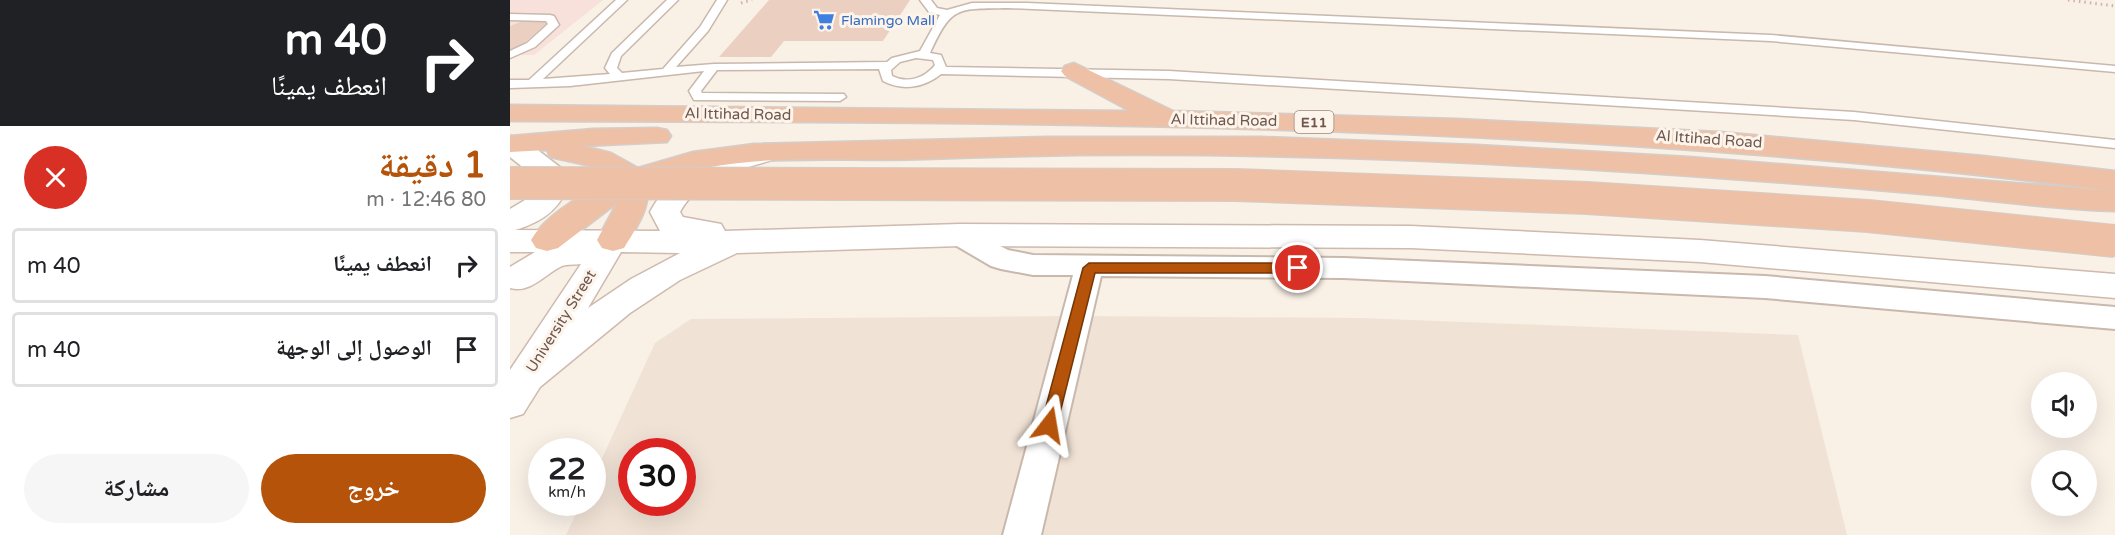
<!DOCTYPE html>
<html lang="ar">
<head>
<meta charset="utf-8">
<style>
  :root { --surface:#fff; --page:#f6f6f6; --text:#202124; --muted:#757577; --line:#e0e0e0; --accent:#b45309 }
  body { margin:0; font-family:"Varela Round","Noto Naskh Arabic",sans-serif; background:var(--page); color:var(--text); direction:rtl; height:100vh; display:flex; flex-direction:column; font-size:22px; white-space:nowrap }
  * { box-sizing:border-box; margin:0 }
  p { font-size:20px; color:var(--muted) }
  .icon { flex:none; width:33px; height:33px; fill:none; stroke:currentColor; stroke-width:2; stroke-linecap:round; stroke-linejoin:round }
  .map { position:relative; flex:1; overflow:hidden; direction:ltr }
  .details { display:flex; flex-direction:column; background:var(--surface); width:510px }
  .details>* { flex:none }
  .hud { background:#202124; color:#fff; overflow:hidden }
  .controls { position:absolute; left:1521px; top:372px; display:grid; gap:12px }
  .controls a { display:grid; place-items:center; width:66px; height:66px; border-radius:50%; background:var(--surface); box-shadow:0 6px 24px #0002; font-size:30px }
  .speed { position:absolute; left:18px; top:438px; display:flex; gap:12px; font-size:30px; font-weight:700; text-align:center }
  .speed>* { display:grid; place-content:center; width:78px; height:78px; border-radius:50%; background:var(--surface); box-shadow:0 6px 24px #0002; line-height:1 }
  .speed small { font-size:15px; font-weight:400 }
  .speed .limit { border:9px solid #d22; background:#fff; color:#111 }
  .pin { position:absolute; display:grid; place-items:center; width:51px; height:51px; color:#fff; margin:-26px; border:3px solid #fff; border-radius:50%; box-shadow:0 2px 6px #0007 }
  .me { position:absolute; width:66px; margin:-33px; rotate:14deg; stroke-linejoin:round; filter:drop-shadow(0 0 4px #0008) }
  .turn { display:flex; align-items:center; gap:21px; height:126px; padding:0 24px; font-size:27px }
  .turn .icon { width:78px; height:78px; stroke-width:2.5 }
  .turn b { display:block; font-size:42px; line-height:51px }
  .round { display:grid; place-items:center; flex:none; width:63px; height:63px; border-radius:32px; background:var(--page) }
  .summary { display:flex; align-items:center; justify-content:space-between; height:102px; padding:0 24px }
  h1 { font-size:36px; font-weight:700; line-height:45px; color:var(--accent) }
  .action { display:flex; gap:12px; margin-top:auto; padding:12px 24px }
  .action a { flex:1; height:69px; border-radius:36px; background:var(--accent); color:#fff; font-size:24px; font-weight:700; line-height:69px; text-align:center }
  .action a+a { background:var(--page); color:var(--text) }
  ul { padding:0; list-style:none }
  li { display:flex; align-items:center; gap:18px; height:75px; margin:0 12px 9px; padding:0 12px; border:3px solid var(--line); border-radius:6px }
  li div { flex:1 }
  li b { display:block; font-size:22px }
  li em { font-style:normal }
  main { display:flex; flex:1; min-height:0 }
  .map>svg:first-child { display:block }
  .residential { fill:#f0e2d5; fill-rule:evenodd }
  .commercial { fill:#f8e1db }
  .building { fill:#ebcfc1 }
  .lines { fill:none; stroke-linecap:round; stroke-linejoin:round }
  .service-casing { stroke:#c9b8ad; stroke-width:3 }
  .minor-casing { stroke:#c9b8ad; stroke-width:4 }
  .secondary-casing { stroke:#cebaae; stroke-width:3 }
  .trunk-casing { stroke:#d4cdca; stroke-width:3 }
  .path { stroke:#d0b2a4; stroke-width:3; stroke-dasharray:1.5 4; stroke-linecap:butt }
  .service { fill:#fff; fill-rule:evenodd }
  .minor { fill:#fff; fill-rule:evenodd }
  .secondary { fill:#fff; fill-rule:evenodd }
  .trunk { fill:#eec0a5; fill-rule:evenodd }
  .trunk-bridge-casing { stroke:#d4cdca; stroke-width:34; stroke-linecap:butt }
  .trunk-bridge { stroke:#eec0a5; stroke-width:32 }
  .route { fill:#b45309; stroke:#753606; stroke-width:1.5 }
  .labels { text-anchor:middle; stroke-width:6; stroke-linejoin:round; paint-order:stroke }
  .far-shop-label { font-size:14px; fill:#366cbe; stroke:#fdf5eb; text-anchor:start }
  .shield { fill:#fdf5eb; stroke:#9a867d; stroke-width:1.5 }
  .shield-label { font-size:14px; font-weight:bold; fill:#6f574e }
  .street-label { font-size:15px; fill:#6f574e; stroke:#fdf5eb }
</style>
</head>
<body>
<main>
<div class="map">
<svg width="1605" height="535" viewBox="0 0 1605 535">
  <rect width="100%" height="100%" fill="#f9f0e6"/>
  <path class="residential" d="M567,316L850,318L1288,335L1337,535H56L71,503L82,502L83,478L145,343L181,319ZM122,452H172V502H122Z"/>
  <path class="commercial" d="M0,0H93L24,55H0Z"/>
  <path class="building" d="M259,0H400L373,41H274L261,57H209Z
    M18,19L38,22L5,51H0V26Z"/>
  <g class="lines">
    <defs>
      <path id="service" d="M106,0H117L33,79L100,74L95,68L102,53L157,0H168L111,56L107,68L112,73L153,69L190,27L207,0H217L198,31L166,67L204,64L377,62L382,58L410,51L430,15L419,12L410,0H421L427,8L437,10L462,3H517L1261,35L1605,66V72L1261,41L498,8C447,9 442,5 420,53L431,55L436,67L659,71L1344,112L1605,140V148L1344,120L659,79L431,74C414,88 392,91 373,81L369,69L207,70L191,91L192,93L334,94L336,97L330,101L184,100L179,91L194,71L60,86L0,88V80H19ZM406,58L423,60L425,65C415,78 398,84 382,76L381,70L390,62Z
        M0,14L40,15L44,16L49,25L25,47L0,58V51L17,43L38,24L36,21L0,20Z"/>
      <path id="minor" d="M450,226L498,250L523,255L834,258L1255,276L1605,307V329L1255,298L834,278L591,276L531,535H493L563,275H523L491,269L481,266L440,242L436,235L440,228Z"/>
      <path id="secondary" d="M0,136L12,138L55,171L60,178C54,207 33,222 5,230L150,231L140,212C165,165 206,157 255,144L265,147L269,153L265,159C231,170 188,177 170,212L173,217L211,224L215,231L450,224L901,226L1190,240L1605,274V298L1190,262L901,248L450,246L227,253L170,280L120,313L30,387L13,414L0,418V370L71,264C65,265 57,264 52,266C35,274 20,294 0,288V267L25,252H0V209L25,194L30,181L0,157ZM111,252L170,253L121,279L78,308Z"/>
      <path id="trunk" d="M564,63L663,111L947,119L1210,132L1473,156L1605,171V191C1073,123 536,122 0,121V105L620,111L555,76L551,71L555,66Z
        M147,128L157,130L161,136L157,142L73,146L101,153L128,168L183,152L244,144L538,137H751L966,145L1179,157L1605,191V211C1551,210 1497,202 1443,197C1374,190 1305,185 1236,180C963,160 690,148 416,159C324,163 225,148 138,186C139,210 127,227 114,248L103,251L92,248L87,240L107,203L48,248L37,251L26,248L21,240C37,213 76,192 104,179L81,166L40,157L37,150L0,152V136L83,129Z"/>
    </defs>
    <use href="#service" class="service-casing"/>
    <use href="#minor" class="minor-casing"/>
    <use href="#secondary" class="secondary-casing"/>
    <use href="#trunk" class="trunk-casing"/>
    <path class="path" d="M1558,0L1605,6
      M231,3L242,0"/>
    <use href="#service" class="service"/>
    <use href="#minor" class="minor"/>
    <use href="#secondary" class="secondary"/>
    <use href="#trunk" class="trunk"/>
    <defs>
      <path id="trunk-bridge" d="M0,183L726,185L1077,198L1358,216L1605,241"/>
    </defs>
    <use href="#trunk-bridge" class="trunk-bridge-casing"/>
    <use href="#trunk-bridge" class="trunk-bridge"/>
  </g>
  <path class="route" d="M579,263H788L795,268L788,273H585L547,425L545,430H534L531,425L573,268Z"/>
  <defs>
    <symbol id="supermarket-bare" viewBox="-9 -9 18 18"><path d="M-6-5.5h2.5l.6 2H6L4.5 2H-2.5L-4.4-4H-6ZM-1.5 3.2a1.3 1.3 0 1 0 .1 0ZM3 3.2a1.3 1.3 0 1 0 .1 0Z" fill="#3f7fe0" stroke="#fdf5eb" stroke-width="2.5" paint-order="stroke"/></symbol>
  </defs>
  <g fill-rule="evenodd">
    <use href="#supermarket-bare" x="299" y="5" width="30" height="30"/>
  </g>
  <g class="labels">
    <g class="far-shop-label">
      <text x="331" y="25">Flamingo Mall</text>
    </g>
    <rect class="shield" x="784.5" y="111" width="39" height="22" rx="4.5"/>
    <g class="shield-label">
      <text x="804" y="127">E11</text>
    </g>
    <g class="street-label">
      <text transform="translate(228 114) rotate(1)" y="5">Al Ittihad Road</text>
      <text transform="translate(714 120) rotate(1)" y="5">Al Ittihad Road</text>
      <text transform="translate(1199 139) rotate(4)" y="5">Al Ittihad Road</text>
      <text transform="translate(51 321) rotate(-58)" y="5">University Street</text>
    </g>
  </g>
</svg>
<div class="controls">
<a><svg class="icon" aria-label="sound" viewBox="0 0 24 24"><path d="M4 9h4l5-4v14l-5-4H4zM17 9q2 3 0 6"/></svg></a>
<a><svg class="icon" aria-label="search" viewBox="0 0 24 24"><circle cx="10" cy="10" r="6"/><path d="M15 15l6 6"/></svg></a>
</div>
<div class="speed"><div>22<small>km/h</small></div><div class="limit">30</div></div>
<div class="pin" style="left:788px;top:268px;background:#d93025"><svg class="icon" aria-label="arrive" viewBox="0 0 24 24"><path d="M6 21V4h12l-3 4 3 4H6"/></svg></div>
<svg class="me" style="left:539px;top:425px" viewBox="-20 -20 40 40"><path d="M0-17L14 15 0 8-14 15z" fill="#b45309" stroke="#fff" stroke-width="4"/></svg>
</div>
<section class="details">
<div class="hud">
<div class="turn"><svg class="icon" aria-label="right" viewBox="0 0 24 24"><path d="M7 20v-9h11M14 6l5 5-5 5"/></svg><div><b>40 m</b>انعطف يمينًا</div></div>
</div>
<div class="summary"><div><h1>1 دقيقة</h1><p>80 m · 12:46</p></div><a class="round" style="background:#d93025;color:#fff"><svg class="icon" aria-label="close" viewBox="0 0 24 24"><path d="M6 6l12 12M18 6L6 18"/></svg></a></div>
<ul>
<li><svg class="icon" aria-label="right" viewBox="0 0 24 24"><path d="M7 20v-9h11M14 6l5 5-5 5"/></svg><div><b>انعطف يمينًا</b></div><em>40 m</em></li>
<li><svg class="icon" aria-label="arrive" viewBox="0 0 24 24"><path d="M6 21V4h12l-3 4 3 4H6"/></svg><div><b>الوصول إلى الوجهة</b></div><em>40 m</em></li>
</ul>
<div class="action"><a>خروج</a><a>مشاركة</a></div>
</section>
</main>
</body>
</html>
